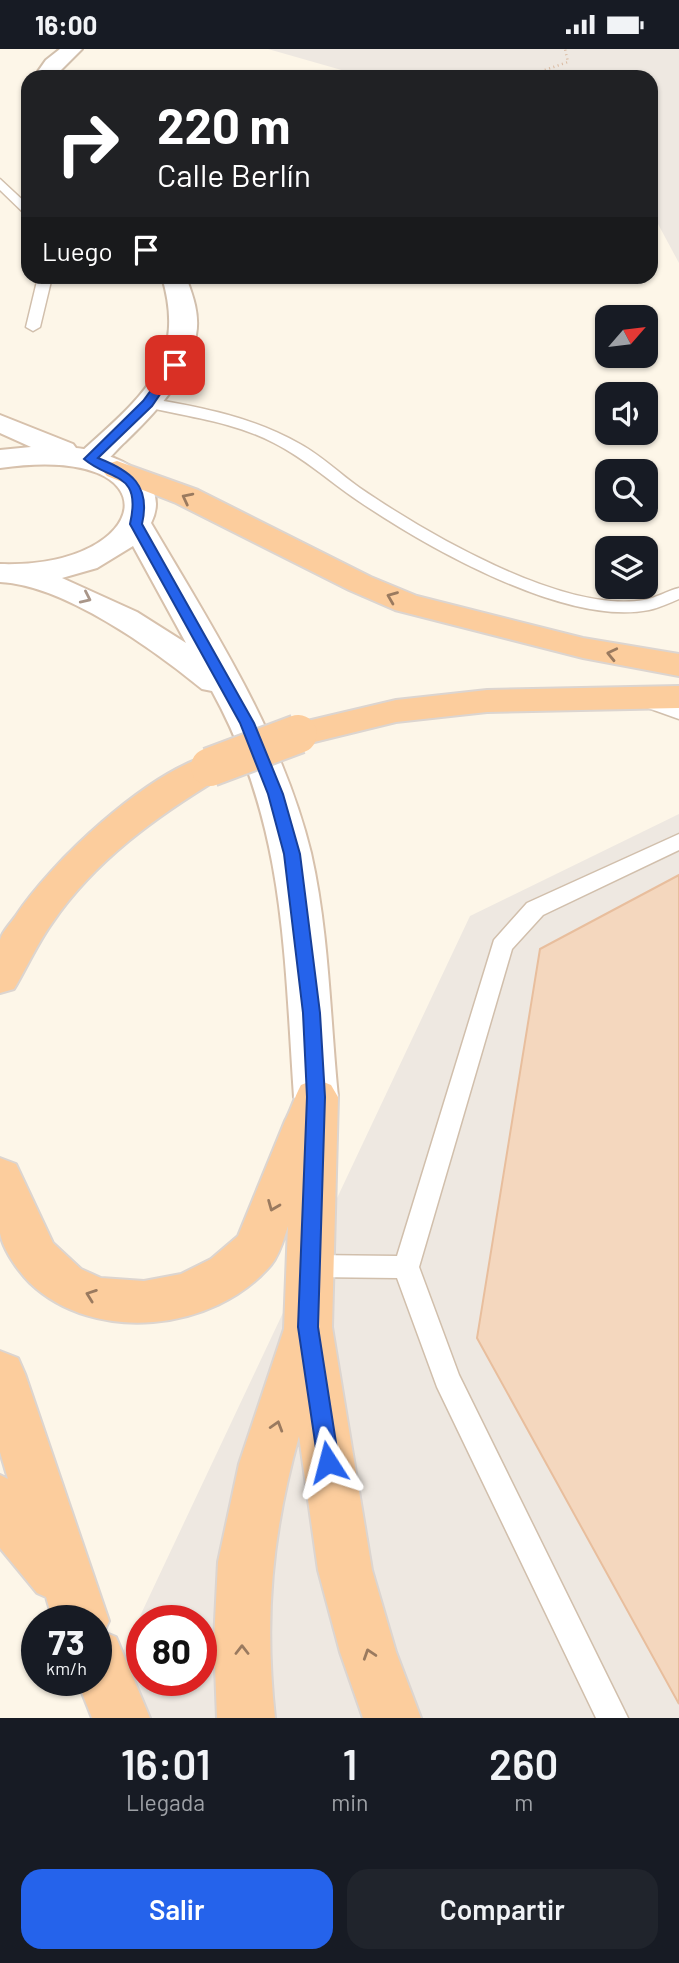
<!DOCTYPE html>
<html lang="es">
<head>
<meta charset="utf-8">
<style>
  :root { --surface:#171b24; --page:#20242c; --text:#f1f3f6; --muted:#9ea1a6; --accent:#2563eb }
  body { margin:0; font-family:Barlow,sans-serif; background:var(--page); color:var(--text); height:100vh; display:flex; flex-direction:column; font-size:26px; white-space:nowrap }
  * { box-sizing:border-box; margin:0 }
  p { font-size:23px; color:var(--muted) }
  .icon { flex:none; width:38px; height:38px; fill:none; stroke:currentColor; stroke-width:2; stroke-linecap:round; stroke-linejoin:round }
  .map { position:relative; height:1669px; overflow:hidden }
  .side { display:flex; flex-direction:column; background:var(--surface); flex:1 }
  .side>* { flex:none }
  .hud { position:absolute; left:21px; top:21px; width:637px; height:214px; border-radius:21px; box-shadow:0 2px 5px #0004; background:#202124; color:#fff; overflow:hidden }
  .needle { width:46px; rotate:62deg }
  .fabs { position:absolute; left:595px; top:256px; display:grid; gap:14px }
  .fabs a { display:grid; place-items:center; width:63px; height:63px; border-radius:14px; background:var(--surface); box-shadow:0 2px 5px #0004; font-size:35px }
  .speed { position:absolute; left:21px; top:1556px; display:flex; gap:14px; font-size:35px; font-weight:700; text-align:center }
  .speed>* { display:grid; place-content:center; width:91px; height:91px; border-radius:50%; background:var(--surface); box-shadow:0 2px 5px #0004; line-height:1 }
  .speed small { font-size:18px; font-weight:400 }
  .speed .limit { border:10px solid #d22; background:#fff; color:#111 }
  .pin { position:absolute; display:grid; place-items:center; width:60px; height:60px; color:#fff; margin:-30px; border-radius:14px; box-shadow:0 4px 10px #0006 }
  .me { position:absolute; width:77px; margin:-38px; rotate:351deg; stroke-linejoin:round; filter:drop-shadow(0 0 5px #0008) }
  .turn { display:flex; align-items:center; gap:24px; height:147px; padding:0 21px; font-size:32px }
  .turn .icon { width:91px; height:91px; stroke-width:2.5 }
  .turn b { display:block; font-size:49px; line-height:60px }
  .then { display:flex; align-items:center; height:66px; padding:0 21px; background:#0003; gap:14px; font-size:26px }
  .eta { display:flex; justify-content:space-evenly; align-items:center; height:119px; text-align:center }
  .eta b { font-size:42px; font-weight:600; line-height:49px }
  .button { display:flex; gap:14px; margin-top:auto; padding:14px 21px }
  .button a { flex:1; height:80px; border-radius:21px; background:var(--accent); color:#fff; font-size:28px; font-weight:600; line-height:80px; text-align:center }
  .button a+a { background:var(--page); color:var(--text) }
  .status { display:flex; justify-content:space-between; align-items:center; height:49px; padding:0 35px; background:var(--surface); direction:ltr }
  .status svg { height:19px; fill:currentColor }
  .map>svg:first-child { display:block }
  .industrial { fill:#eee8e1; fill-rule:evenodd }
  .building { fill:#f4d7be; stroke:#e8be9d; stroke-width:2 }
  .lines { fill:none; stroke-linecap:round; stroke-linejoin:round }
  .service-casing { stroke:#d1bfac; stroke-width:3 }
  .minor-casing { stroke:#d1bfac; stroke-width:4 }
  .secondary-casing { stroke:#d7c1ac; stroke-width:4 }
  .trunk-casing { stroke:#dcd5d0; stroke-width:4 }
  .path { stroke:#dabaa0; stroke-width:2.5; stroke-dasharray:1 3.5; stroke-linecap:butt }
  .service { fill:#fff; fill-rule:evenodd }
  .minor { fill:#fff; fill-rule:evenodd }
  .secondary { fill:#fff; fill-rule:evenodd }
  .trunk { fill:#fccd9d; fill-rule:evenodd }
  .trunk-bridge-casing { stroke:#dcd5d0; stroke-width:42; stroke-linecap:butt }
  .trunk-bridge { stroke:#fccd9d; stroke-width:38 }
  .oneway { stroke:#9a7a5f }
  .oneway2 { stroke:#a99689 }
  .route { fill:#2563eb; stroke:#184099; stroke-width:2 }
</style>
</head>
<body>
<div class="status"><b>16:00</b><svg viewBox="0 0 49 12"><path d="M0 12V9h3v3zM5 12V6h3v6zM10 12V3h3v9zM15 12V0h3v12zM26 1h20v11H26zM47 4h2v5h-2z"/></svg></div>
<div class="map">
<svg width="679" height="1669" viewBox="0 0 679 1669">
  <rect width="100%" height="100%" fill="#fdf6e8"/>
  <path class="industrial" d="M268,0H679V214L651,162V28H366Z
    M679,765V1669H92L470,867ZM142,1572H201V1631H142Z"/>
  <path class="building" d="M679,826V1655L477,1289L540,900Z"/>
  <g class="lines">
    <defs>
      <path id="service" d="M0,130L28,156V168L0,141Z
        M38,228H52L40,278L33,282L26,278Z
        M147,349C200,358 253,368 300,395C322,407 340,425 360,439C426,484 563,565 644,551C656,549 667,542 679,539V550C669,554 659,559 649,561C565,578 425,497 357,451C329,432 304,409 274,394C232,372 187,368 142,357V351Z
        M641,644L679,657V670L634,654L632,650L634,646Z
        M679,785V801L543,866L512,900L419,1218L459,1326L628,1669H596L437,1338L397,1229L312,1228L303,1225L299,1217L303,1209L312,1206L397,1207L494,891L527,854Z"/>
      <path id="minor" d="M60,0H82L54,28H34L46,11Z
        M162,228H186C193,247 200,266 196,286C188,330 156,363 125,393C117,400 109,411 101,416C94,420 87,418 80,416L76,410L80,404C139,350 188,315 162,228Z"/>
      <path id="secondary" d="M0,366L73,395L76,399C112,403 174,428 151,474C212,578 282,685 311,804C329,883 330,968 338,1048L331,1060L316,1066L301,1060L294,1048C284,901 285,775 212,642L202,640C153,600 64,536 0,533V515C154,520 178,393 0,419V401L31,398L0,384ZM133,497L186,594L137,563L62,529L97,519Z"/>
      <path id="trunk" d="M117,412L198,441L371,528L417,547L583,589L679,605V627L583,609L395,561L349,541L176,454L107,427L102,421L107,415Z
        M679,637V659L487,663L396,673L298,697L286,693L280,685L286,677L396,651L487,641Z
        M210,706L223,709L228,718L223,727C158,766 95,811 52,874C37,895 27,918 14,940L0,944C0,928 0,906 0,891C2,883 10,875 15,868C51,813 146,724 210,706Z
        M316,1030L331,1036L338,1048L332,1278L372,1521L396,1603L421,1669H363L340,1603L318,1521L299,1387C272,1484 264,1568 275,1669H217L214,1592L218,1513L239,1415L284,1280L288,1177C284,1189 280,1205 271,1216C214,1283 94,1295 30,1234C18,1222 3,1201 0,1184C0,1161 0,1133 0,1109L16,1115L53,1194L81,1220L101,1229L144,1232L181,1225L211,1210L238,1187L285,1072C292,1059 294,1049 301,1036Z
        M0,1302L18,1309L25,1325L109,1572L104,1583L116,1588L150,1669H92L77,1631H96V1572H53L46,1548L37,1544L0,1499V1426L8,1430L0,1403Z"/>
    </defs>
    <use href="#service" class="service-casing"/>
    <use href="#minor" class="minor-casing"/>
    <use href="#secondary" class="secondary-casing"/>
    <use href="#trunk" class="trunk-casing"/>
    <path class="path" d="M496,28L539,23L568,13L565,0"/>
    <use href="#service" class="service"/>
    <use href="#minor" class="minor"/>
    <use href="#secondary" class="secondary"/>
    <use href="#trunk" class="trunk"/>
    <defs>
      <path id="trunk-bridge" d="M210,718L298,685"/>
    </defs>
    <use href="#trunk-bridge" class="trunk-bridge-casing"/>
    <use href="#trunk-bridge" class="trunk-bridge"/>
  </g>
  <defs><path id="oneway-chevron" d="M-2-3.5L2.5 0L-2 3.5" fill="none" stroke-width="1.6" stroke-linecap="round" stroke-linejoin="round" transform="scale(1.75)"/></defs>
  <g class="oneway">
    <use href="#oneway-chevron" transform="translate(187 449) rotate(-153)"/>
    <use href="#oneway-chevron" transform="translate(392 548) rotate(-158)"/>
    <use href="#oneway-chevron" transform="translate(612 605) rotate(-167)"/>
    <use href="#oneway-chevron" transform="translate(273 1157) rotate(112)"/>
    <use href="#oneway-chevron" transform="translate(91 1246) rotate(-160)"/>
    <use href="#oneway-chevron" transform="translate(277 1377) rotate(-73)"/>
    <use href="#oneway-chevron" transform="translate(242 1601) rotate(-90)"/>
    <use href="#oneway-chevron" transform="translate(369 1605) rotate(-108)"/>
  </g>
  <use class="oneway2" href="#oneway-chevron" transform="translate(86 549) rotate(25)"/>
  <path class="route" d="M171,314L180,316L152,357L98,409C131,422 151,436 142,475L254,674L283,745L300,805L320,964L325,1048L318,1278L339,1413L336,1421L328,1424L321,1421L318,1413L298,1278L307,1048L303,964L284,805L268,745L240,674L130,475C142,422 111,433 84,410L143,352Z"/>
</svg>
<div class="fabs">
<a><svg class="needle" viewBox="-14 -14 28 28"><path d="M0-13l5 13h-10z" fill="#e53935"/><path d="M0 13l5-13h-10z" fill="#9ea1a6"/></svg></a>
<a><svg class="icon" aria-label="sound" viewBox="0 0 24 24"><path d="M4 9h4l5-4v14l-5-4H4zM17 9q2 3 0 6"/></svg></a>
<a><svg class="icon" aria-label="search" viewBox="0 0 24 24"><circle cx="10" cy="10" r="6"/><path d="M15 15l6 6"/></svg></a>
<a><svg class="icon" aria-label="layers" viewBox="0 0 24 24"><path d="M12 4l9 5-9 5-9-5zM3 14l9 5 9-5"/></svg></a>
</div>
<div class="speed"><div>73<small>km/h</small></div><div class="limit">80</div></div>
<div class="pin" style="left:175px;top:316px;background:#d93025"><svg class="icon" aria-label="arrive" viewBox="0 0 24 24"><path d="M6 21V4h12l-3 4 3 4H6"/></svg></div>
<svg class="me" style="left:328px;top:1413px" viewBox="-20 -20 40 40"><path d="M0-17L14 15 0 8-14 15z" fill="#2563eb" stroke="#fff" stroke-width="4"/></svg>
<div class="hud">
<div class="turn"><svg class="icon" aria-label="right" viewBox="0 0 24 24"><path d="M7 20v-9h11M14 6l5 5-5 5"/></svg><div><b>220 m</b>Calle Berlín</div></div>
<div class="then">Luego<svg class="icon" aria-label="arrive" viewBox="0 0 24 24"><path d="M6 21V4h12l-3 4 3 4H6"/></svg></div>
</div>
</div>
<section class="side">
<div class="eta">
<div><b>16:01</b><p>Llegada</p></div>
<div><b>1</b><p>min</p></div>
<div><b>260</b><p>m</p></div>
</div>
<div class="button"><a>Salir</a><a>Compartir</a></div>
</section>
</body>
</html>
